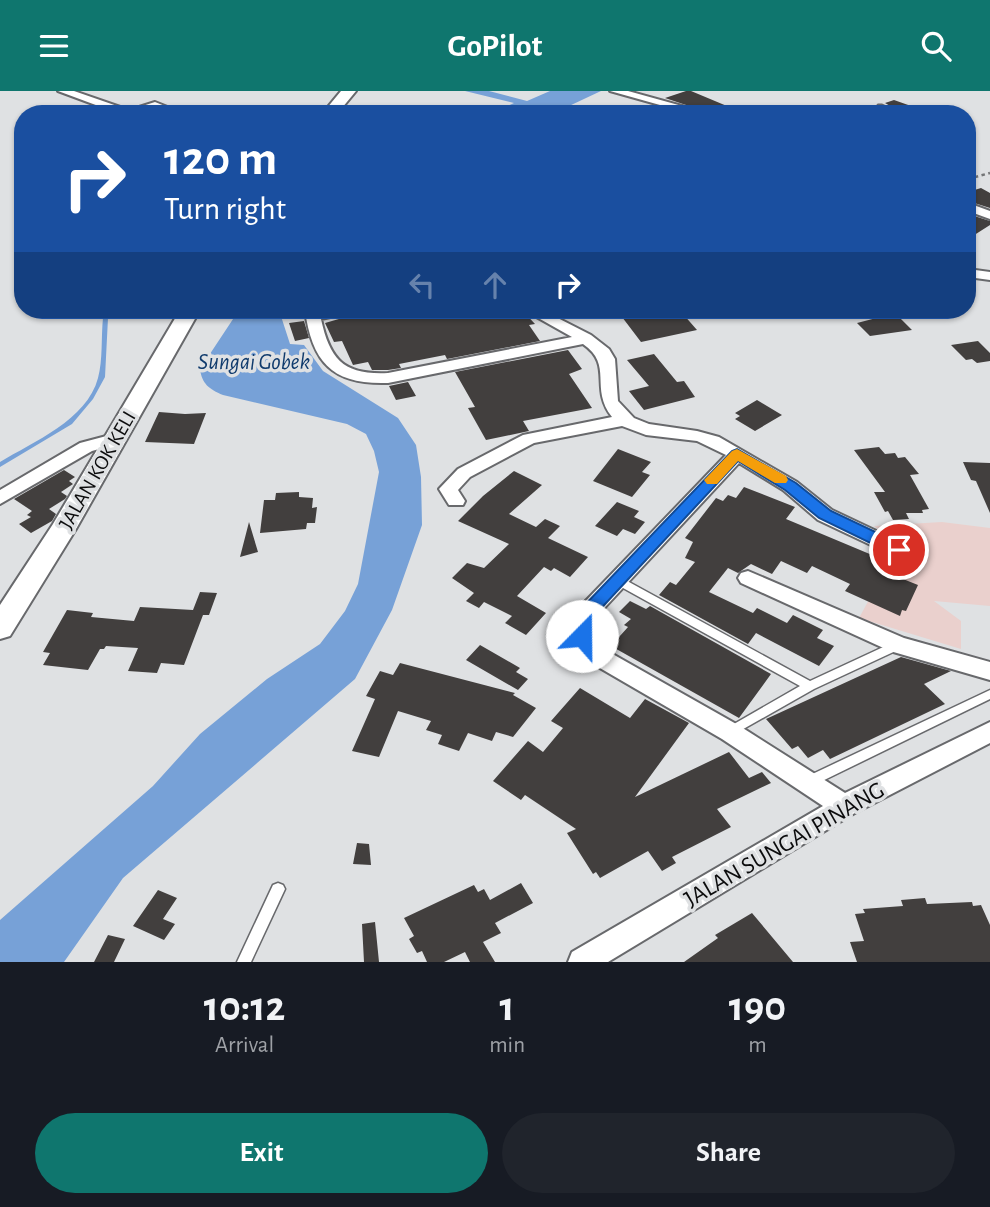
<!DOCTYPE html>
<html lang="en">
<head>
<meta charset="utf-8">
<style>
  :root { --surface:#171b24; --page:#20242c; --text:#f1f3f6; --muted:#9ea1a6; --accent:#0f766e }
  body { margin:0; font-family:"Alegreya Sans",sans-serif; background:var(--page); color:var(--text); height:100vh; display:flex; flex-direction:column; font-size:26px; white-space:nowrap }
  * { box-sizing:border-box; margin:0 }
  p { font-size:23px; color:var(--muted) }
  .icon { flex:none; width:38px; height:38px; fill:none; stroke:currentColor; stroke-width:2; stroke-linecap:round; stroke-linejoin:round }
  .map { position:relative; height:871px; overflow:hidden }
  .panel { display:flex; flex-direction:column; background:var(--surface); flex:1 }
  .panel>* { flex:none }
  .guide { position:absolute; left:14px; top:14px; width:962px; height:214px; border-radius:28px; box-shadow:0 2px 5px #0004; background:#1a4fa0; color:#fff; overflow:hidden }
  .pin { position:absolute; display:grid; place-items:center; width:60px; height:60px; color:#fff; margin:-30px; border:4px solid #fff; border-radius:50%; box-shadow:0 2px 7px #0007 }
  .me { position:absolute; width:77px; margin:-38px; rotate:22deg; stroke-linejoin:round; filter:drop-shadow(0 0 5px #0008) }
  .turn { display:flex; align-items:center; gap:24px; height:147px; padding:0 35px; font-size:32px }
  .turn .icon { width:91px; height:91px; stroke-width:2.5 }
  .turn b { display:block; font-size:49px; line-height:60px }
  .lanes { display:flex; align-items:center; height:66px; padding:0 35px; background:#0003; justify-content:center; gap:35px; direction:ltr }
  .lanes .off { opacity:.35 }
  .eta { display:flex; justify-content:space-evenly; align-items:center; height:119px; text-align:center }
  .eta b { font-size:42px; font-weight:700; line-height:49px }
  .primary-button { display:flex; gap:14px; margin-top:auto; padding:14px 35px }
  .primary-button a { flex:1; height:80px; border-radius:42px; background:var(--accent); color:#fff; font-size:28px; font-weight:700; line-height:80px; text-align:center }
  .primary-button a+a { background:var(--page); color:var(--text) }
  header { display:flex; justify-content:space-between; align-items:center; height:91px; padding:0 35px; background:var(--accent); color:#fff; font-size:32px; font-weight:700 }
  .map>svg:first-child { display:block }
  .education { fill:#ead0cd }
  .water { fill:#77a1d7 }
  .building { fill:#423f3e }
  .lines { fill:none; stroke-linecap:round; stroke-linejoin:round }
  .lane-casing { stroke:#68696c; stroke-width:3 }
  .street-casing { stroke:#68696c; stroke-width:4 }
  .secondary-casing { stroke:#68696c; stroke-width:4 }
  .path { stroke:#747577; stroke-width:2.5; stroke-dasharray:3.5 3.5; stroke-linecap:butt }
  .lane { fill:#fff; fill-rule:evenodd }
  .street { fill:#fff; fill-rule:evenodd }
  .secondary { fill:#fff; fill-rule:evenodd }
  .route { fill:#1a73e8; stroke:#114b97; stroke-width:2 }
  .slow { fill:#f59e0b }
  .labels { text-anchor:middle; stroke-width:7; stroke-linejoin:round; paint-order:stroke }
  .street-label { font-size:21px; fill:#0c0c0d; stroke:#dfe1e3 }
  .water-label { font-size:23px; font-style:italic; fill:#103b6d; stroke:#dfe1e3 }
  .near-street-label { font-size:24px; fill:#0c0c0d; stroke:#dfe1e3 }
</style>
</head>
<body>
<header><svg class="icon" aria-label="menu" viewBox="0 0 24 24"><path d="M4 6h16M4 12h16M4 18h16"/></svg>GoPilot<svg class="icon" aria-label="search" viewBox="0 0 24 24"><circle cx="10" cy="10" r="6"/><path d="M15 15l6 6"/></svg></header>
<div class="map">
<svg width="990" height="871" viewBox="0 0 990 871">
  <rect width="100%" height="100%" fill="#dfe1e3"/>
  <path class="education" d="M942,431L990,437V515L934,510L961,530V558L859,527L899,454L874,435Z"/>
  <path class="water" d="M465,0H489L527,10L550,0H601L552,23H490L514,12Z
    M107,219H112L108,227L105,286L93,308L72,333L0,376V371C33,351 87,329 98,287C103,269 101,246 103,227Z
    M239,219H279L290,253L304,254L323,280L398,327L416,354L421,386L422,434L392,519L355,588L123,787L64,871H0V829L153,695L200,643L267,588L320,553L345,520L358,493L379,381L374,360L366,343L347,333L223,304C209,298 202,293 200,278Z"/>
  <path class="building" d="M686,0H691L746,23H713L665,7Z
    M894,9L928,21V23H904L885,12Z
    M981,97L990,102V117L968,110V101Z
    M968,123L990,130V134L968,148Z
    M370,219H522L535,233L529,234L540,250L447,268L445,264L399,273L401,277L388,279H372L368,271L353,274L342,250L334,251L325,232Z
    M645,219L649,224L665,221L672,225L683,223L697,239L641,251L619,222Z
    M888,224L891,227L899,226L912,239L870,245L857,232Z
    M304,230L309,247L295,250L289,232Z
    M978,250L990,262V270L977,272L972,268L966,269L951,254Z
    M568,259L582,278L569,283L592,317L523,330L529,340L486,349L468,317L475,316L455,281Z
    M654,263L677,291L684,290L695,306L644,319L629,300L649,295L627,269Z
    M408,291L416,305L396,309L389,295Z
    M757,309L782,324L755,340L735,328L740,325L735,322Z
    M159,321L185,323L206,322L194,353L145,351Z
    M879,356L885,363L895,362L898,367L905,366L919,383L910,384L929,418L922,419L923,422H906L909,428L893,429L888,420L885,421L874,401H885L854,359Z
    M618,358L651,371L642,381L650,384L632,406L593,390Z
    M963,371L990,372V422L976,390L971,389Z
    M64,379L75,386L69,390L73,393L61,401L67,405L65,408L49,418L56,423L52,430L31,442L19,433L31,426L27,424L32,420L14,408Z
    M514,380L542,394L509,423L536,436L545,428L560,435L548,447L588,466L570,486L554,477L551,480L544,476L517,505L546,522L526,544L505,532L512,525L484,511L479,517L466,510L474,502L452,487L467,472L484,477L509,453L458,430L483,405Z
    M744,396L795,416L786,428L884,469L878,478L918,494L906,520L902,519L900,525L845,500L850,493L812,475L807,482L781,470L772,483L751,473L738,482L728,477L709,501L753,522L757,517L787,532L793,524L823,539L817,547L834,555L819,575L756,542L748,553L659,504L670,491L676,494L695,471L685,467L693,451L685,447L716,407L723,410L728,404L736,407Z
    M299,401V406L313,407L312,417L317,416L315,432H307L306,438L260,442L264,409H275L276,402Z
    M617,411L639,420L634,426L645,431L635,443L623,438L617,445L595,435Z
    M249,431L258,461L240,466Z
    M200,501L217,502L209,524H203L184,574L161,572L157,582L128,580L138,557L106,555L104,558H100L88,579L43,574L50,562L43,561L67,519L93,522L91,526L134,530L140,516L193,519Z
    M630,510L646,518L650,515L771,583L739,627L611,555L628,536L624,534L631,528L619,521Z
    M480,554L520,577L516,581L528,588L518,599L466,569Z
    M901,566L951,580L924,593L945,613L830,668L823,659L808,667L798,655L792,658L766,628Z
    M400,572L515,602L513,604L536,617L513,646L496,641L492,650L468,642L459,660L438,653L442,644L426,639L431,630L398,620L379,666L352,660L375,608L366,605L380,580L393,584Z
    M580,597L630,627L645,608L689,632L635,706L729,661L749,687L762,681L771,692L717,718L731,736L672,766L676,772L662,780L648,760L600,787L596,781L593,783L567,742L576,738L525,704L521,709L493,690L528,650L543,661L563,637L551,630Z
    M357,752L369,753L371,774L353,773Z
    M521,792L533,812L495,832L501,842L483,851L495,871H470L465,861L444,871H427L422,860L417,862L409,848L414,845L404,827L474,794L478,801L484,798L490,809Z
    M158,799L177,807L163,828L175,833L164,849L133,835Z
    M925,807L927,813L972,811L973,815L981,814L990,834V871H857L850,851L864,850L855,823L865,822L863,818L903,815L901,809Z
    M752,822L793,871H684L718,847L715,844Z
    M375,831L379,871H364L362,833Z
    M108,844L125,848L114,871H94Z"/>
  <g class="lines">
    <defs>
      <path id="lane" d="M878,14H882L902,23H894L878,16Z
        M618,485L810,590L894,551L898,550L902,551L903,554L902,557L814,598L731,645L727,643L725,640L727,637L800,595L614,492L613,489L614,486Z
        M990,599V608L812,695L808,696L804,695L802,691L804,687Z
        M278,792L283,794L285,798L251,871H237L273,794Z"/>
      <path id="street" d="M58,0H74L123,17H136L155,11L185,23H169L155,18L139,23H120Z
        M610,0H628L711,23H692Z
        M968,112L990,120V128L968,120Z
        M968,178L990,181V189L968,186Z
        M305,219H351L349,222L321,228C330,270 345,284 388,282L572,246L524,219H542L591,244L609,258L615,268L618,310L634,327L649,333L697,340L719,346L797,391L832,419L906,454L909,459L906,464H892L818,429L783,399L739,372L595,527L593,543L609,561L738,634L845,702L990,631V652L853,723L608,871H568L572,861L823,715L722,648L593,573L571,545L578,518L726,364L697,350L646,344L622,335L534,352L470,386L458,399L465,410L463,414H449L439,398L458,378L523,344L612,326C589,297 614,274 583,253L388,292C333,294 312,272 305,219Z
        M114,343L120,344L123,348L120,352L92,360L0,413V399L80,352Z
        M748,480L904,547L990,571V589L890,560L741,492L738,487L741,482Z"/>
      <path id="secondary" d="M341,0H356L337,23H322Z
        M180,219H200L76,438L10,545L0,548V514L53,433Z"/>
    </defs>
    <use href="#lane" class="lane-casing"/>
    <use href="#street" class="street-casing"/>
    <use href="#secondary" class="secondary-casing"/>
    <path class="path" d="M968,88L990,82"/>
    <use href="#lane" class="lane"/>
    <use href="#street" class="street"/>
    <use href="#secondary" class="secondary"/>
  </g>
  <path class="route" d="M737,358L796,392L831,420L905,455L907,459L905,463H893L819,427L785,399L738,370L593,526L588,550H575L573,545L579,520L732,360Z"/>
  <path class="slow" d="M737,358L786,385L788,389L786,392H775L738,370L717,393H707L704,389L707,386L732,360Z"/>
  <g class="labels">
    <g class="street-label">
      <text transform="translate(97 379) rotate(-60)" y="7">JALAN KOK KELI</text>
    </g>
    <g class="water-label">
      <text x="254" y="278">Sungai Gobek</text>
    </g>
    <g class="near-street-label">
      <text transform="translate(784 753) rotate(-30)" y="8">JALAN SUNGAI PINANG</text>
    </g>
  </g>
</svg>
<div class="pin" style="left:899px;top:459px;background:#d93025"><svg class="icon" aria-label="arrive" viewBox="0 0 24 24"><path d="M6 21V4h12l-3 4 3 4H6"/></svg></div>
<svg class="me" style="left:582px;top:545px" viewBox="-20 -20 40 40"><circle r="19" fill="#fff"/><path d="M0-13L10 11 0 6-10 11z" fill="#1a73e8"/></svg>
<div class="guide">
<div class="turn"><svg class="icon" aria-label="right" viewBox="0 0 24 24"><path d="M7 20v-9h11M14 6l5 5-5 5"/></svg><div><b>120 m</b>Turn right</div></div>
<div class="lanes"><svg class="icon off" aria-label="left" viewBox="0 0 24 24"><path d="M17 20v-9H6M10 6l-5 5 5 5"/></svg><svg class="icon off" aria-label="ahead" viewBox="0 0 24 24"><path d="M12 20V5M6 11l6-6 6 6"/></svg><svg class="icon" aria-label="right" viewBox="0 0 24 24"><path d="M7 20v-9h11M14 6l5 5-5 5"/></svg></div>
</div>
</div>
<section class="panel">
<div class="eta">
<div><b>10:12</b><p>Arrival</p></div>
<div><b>1</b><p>min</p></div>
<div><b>190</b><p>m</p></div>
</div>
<div class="primary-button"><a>Exit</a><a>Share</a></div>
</section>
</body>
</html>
